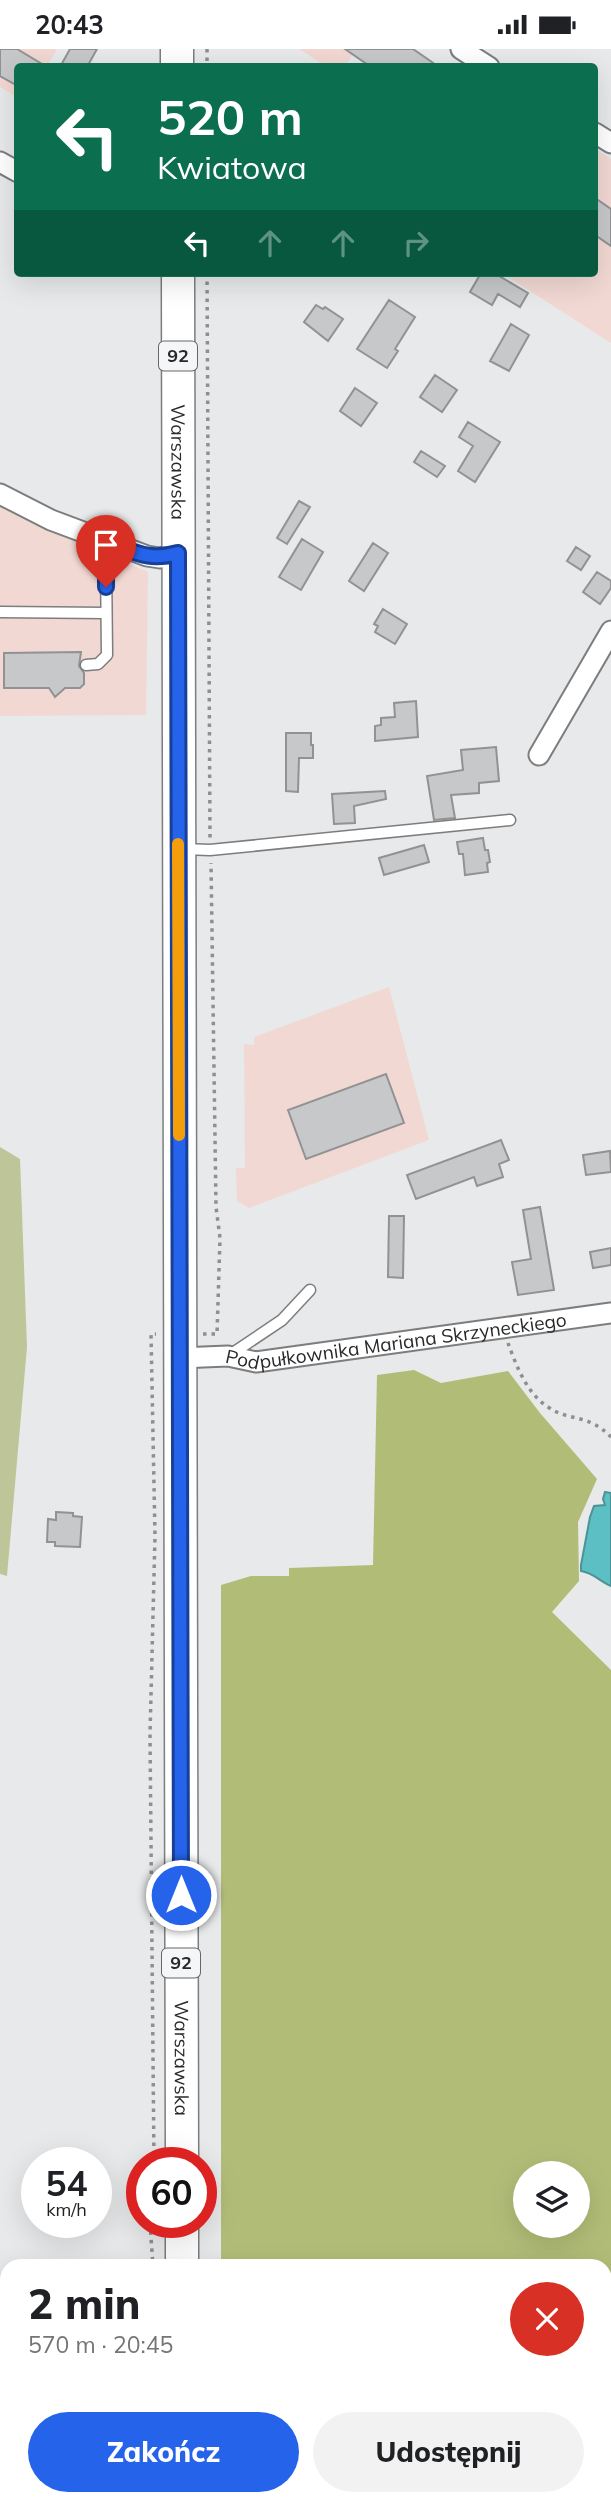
<!DOCTYPE html>
<html lang="pl">
<head>
<meta charset="utf-8">
<style>
  :root { --surface:#fff; --page:#f2f2f2; --text:#202124; --muted:#757577; --accent:#2563eb }
  body { margin:0; font-family:Mulish,sans-serif; background:var(--page); color:var(--text); height:100vh; display:flex; flex-direction:column; font-size:26px; white-space:nowrap }
  * { box-sizing:border-box; margin:0 }
  p { font-size:23px; color:var(--muted) }
  .icon { flex:none; width:38px; height:38px; fill:none; stroke:currentColor; stroke-width:2; stroke-linecap:round; stroke-linejoin:round }
  .map { position:relative; flex:1; overflow:hidden }
  .side { position:absolute; left:0px; top:2210px; width:612px; height:247px; display:flex; flex-direction:column; background:var(--surface); border-radius:21px 21px 0 0; box-shadow:0 7px 28px #0002 }
  .side>* { flex:none }
  .hud { position:absolute; left:14px; top:14px; width:584px; height:214px; border-radius:7px; box-shadow:0 7px 28px #0002; background:#0b6e4f; color:#fff; overflow:hidden }
  .fabs { position:absolute; left:513px; top:2112px; display:grid; gap:14px }
  .fabs a { display:grid; place-items:center; width:77px; height:77px; border-radius:50%; background:var(--surface); box-shadow:0 7px 28px #0002; font-size:35px }
  .speed { position:absolute; left:21px; top:2098px; display:flex; gap:14px; font-size:35px; font-weight:700; text-align:center }
  .speed>* { display:grid; place-content:center; width:91px; height:91px; border-radius:50%; background:var(--surface); box-shadow:0 7px 28px #0002; line-height:1 }
  .speed small { font-size:18px; font-weight:400 }
  .speed .limit { border:10px solid #d22; background:#fff; color:#111 }
  .pin { position:absolute; display:grid; place-items:center; width:60px; height:60px; color:#fff; margin:-72px -30px; border-radius:50% 50% 50% 0; rotate:-45deg; box-shadow:0 0 7px #0007 }
  .pin .icon { rotate:45deg }
  .me { position:absolute; width:77px; margin:-38px; rotate:0deg; stroke-linejoin:round; filter:drop-shadow(0 0 5px #0008) }
  .turn { display:flex; align-items:center; gap:24px; height:147px; padding:0 28px; font-size:32px }
  .turn .icon { width:91px; height:91px; stroke-width:2.5 }
  .turn b { display:block; font-size:49px; line-height:60px }
  .lanes { display:flex; align-items:center; height:66px; padding:0 28px; background:#0003; justify-content:center; gap:35px; direction:ltr }
  .lanes .off { opacity:.35 }
  .round { display:grid; place-items:center; flex:none; width:74px; height:74px; border-radius:37px; background:var(--page) }
  .head { display:flex; align-items:center; justify-content:space-between; height:119px; padding:0 28px }
  h1 { font-size:42px; font-weight:800; line-height:52px }
  .cta { display:flex; gap:14px; margin-top:auto; padding:14px 28px }
  .cta a { flex:1; height:80px; border-radius:42px; background:var(--accent); color:#fff; font-size:28px; font-weight:800; line-height:80px; text-align:center }
  .cta a+a { background:var(--page); color:var(--text) }
  .status { display:flex; justify-content:space-between; align-items:center; height:49px; padding:0 35px; background:var(--surface); direction:ltr }
  .status svg { height:19px; fill:currentColor }
  .map>svg:first-child { display:block }
  .commercial { fill:#f2d8d3 }
  .green { fill:#bec699 }
  .forest { fill:#b1bd77; fill-rule:evenodd }
  .water { fill:#5bbfc4; stroke:#4c9296; stroke-width:2 }
  .building { fill:#c7c8ca; stroke:#929294; stroke-width:2 }
  .lines { fill:none; stroke-linecap:round; stroke-linejoin:round }
  .service-casing { stroke:#7c7d7f; stroke-width:13 }
  .minor-casing { stroke:#7c7d7f; stroke-width:23 }
  .primary-casing { stroke:#7c7d7f; stroke-width:35 }
  .path { stroke:#8f8f90; stroke-width:3.5; stroke-dasharray:3.5 5; stroke-linecap:butt }
  .service { stroke:#fff; stroke-width:10 }
  .minor { stroke:#fff; stroke-width:19 }
  .primary { stroke:#fff; stroke-width:32 }
  .route-casing { stroke:#184099; stroke-width:18 }
  .route { stroke:#2563eb; stroke-width:12 }
  .slow { stroke:#f59e0b; stroke-width:12 }
  .labels { text-anchor:middle; stroke-width:5; stroke-linejoin:round; paint-order:stroke }
  .shield { fill:#f5f6f8; stroke:#666668; stroke-width:2 }
  .shield-label { font-size:18px; font-weight:bold; fill:#29292a }
  .street-label { font-size:19px; fill:#29292a; stroke:#f5f6f8 }
</style>
</head>
<body>
<div class="status"><b>20:43</b><svg viewBox="0 0 49 12"><path d="M0 12V9h3v3zM5 12V6h3v6zM10 12V3h3v9zM15 12V0h3v12zM26 1h20v11H26zM47 4h2v5h-2z"/></svg></div>
<div class="map">
<svg width="611" height="2456" viewBox="0 0 611 2456">
  <rect width="100%" height="100%" fill="#e8e9ea"/>
  <path class="commercial" d="M0,0H57L47,17L18,18L17,48L0,38Z
    M299,0H356L345,18L326,17Z
    M595,100L611,110V294L502,224H595Z
    M0,456L33,474L148,523L146,666L0,667Z
    M389,938L429,1091L249,1159L237,1152L236,1119H245L244,995L254,996V988Z"/>
  <path class="green" d="M0,1098L20,1110L27,1298L7,1527L0,1525Z"/>
  <path class="forest" d="M414,1321L441,1334L508,1322L540,1364L597,1430L578,1473L579,1532L552,1563L611,1621V2456H294L280,2450H606V2217H221V1536L251,1527H289V1519L373,1516L377,1326ZM525,2124H578V2177H525Z"/>
  <path class="water" d="M605,1443L611,1444V1537C599,1532 594,1524 581,1522V1516L590,1468L594,1457L605,1456L603,1450Z"/>
  <path class="building" d="M0,0H17L47,18H18V37L0,27Z
    M70,0H97L87,18H60Z
    M345,0H413L439,18H371Z
    M595,149L611,160V197L595,186Z
    M481,224H494L528,244L520,258L498,245L492,256L470,243Z
    M389,251L415,268L395,300L398,302L387,319L357,300Z
    M316,256L323,260L325,258L343,270L328,292L304,273Z
    M511,275L529,286L509,322L490,312Z
    M435,326L457,341L442,363L420,348Z
    M355,339L377,354L361,377L340,362Z
    M468,373L500,393L475,433L458,422L473,397L459,388Z
    M421,402L445,417L437,428L414,413Z
    M299,452L310,458L287,495L277,489Z
    M302,490L323,503L301,541L279,528Z
    M373,494L388,504L364,542L349,532Z
    M576,498L590,507L581,521L567,512Z
    M597,523L611,532V539L600,555L583,543Z
    M383,560L407,575L395,595L375,583L378,577L374,575Z
    M81,603L79,617L84,624V635L80,639H65L55,648L49,639H4V604Z
    M416,652L418,688L375,692V677L381,676V669L395,668L394,654Z
    M286,684H311V696H313V709H299L298,743L286,742Z
    M496,698L499,732L479,734V744L451,746L455,769L434,771L427,727L463,721L461,701Z
    M385,742L386,750L354,757L355,774L334,775L332,745Z
    M483,789L485,801H488L490,813L487,814L488,823L465,826L463,805H459L457,793Z
    M424,796L429,813L384,826L379,809Z
    M386,1025L404,1074L306,1110L288,1061Z
    M501,1091L509,1111L499,1115L503,1128L477,1137L474,1128L416,1150L407,1126Z
    M610,1102L611,1123L586,1126L583,1106Z
    M540,1158L554,1241L518,1246L512,1213L531,1210L523,1161Z
    M389,1167H404L403,1229L388,1228Z
    M611,1199V1216L593,1219L590,1203Z
    M56,1463L73,1464V1467L82,1468L80,1498L55,1497V1493H47L48,1470L56,1471Z"/>
  <g class="lines">
    <defs>
      <path id="service" d="M0,563L106,564
        M86,616L98,615L107,606L106,512L111,495
        M183,800L210,801L510,771
        M230,1306L282,1271L310,1241"/>
      <g id="minor">
        <path d="M461,0L489,18"/>
        <path d="M595,84L611,94"/>
        <path d="M0,113L18,123"/>
        <path d="M0,445L51,471L147,507L160,509L178,504"/>
        <path d="M539,706L611,582"/>
        <path id="s1" d="M179,1309L228,1307L256,1313L611,1264"/>
        <path d="M0,2365L7,2368"/>
      </g>
      <g id="primary">
        <path d="M177,0V18"/>
        <path id="s2" d="M178,224L182,2114"/>
        <path d="M182,2217V2174"/>
        <path d="M182,2450V2456"/>
      </g>
    </defs>
    <use href="#service" class="service-casing"/>
    <use href="#minor" class="minor-casing"/>
    <use href="#primary" class="primary-casing"/>
    <path class="path" d="M207,0V18
      M207,224L210,789
      M203,1285H217L220,1189L216,1158L211,814
      M508,1294C516,1316 527,1345 548,1358C569,1373 588,1364 611,1388
      M154,2114L150,1686L155,1487L151,1285H156
      M150,2174L153,2217
      M606,2245L611,2234
      M154,2450V2456
      M214,2456V2450
      M453,2456L461,2450"/>
    <use href="#service" class="service"/>
    <use href="#minor" class="minor"/>
    <use href="#primary" class="primary"/>
  </g>
  <g class="lines">
    <defs>
      <path id="route" d="M106,538V512L111,495C137,504 150,512 178,504L181,1846"/>
    </defs>
    <use href="#route" class="route-casing"/>
    <use href="#route" class="route"/>
    <path class="slow" d="M178,795L179,1086"/>
  </g>
  <g class="labels">
    <g class="shield">
      <rect x="159" y="292.5" width="38" height="29" rx="5"/>
      <rect x="162" y="1899.5" width="38" height="29" rx="5"/>
    </g>
    <g class="shield-label">
      <text x="178" y="313">92</text>
      <text x="181" y="1920">92</text>
    </g>
    <g class="street-label">
      <text dy="7" stroke="none"><textPath href="#s2" startOffset="189">Warszawska</textPath></text>
      <text dy="7" stroke="none"><textPath href="#s1" startOffset="219">Podpułkownika Mariana Skrzyneckiego</textPath></text>
      <text dy="7" stroke="none"><textPath href="#s2" startOffset="1785">Warszawska</textPath></text>
    </g>
  </g>
</svg>
<div class="fabs">
<a><svg class="icon" aria-label="layers" viewBox="0 0 24 24"><path d="M12 4l9 5-9 5-9-5zM3 14l9 5 9-5"/></svg></a>
</div>
<div class="speed"><div>54<small>km/h</small></div><div class="limit">60</div></div>
<div class="pin" style="left:106px;top:538px;background:#d93025"><svg class="icon" aria-label="arrive" viewBox="0 0 24 24"><path d="M6 21V4h12l-3 4 3 4H6"/></svg></div>
<svg class="me" style="left:181px;top:1846px" viewBox="-20 -20 40 40"><circle r="17" fill="#2563eb" stroke="#fff" stroke-width="3"/><path d="M0-11L8 9 0 5-8 9z" fill="#fff"/></svg>
<div class="hud">
<div class="turn"><svg class="icon" aria-label="left" viewBox="0 0 24 24"><path d="M17 20v-9H6M10 6l-5 5 5 5"/></svg><div><b>520 m</b>Kwiatowa</div></div>
<div class="lanes"><svg class="icon" aria-label="left" viewBox="0 0 24 24"><path d="M17 20v-9H6M10 6l-5 5 5 5"/></svg><svg class="icon off" aria-label="ahead" viewBox="0 0 24 24"><path d="M12 20V5M6 11l6-6 6 6"/></svg><svg class="icon off" aria-label="ahead" viewBox="0 0 24 24"><path d="M12 20V5M6 11l6-6 6 6"/></svg><svg class="icon off" aria-label="right" viewBox="0 0 24 24"><path d="M7 20v-9h11M14 6l5 5-5 5"/></svg></div>
</div>
<section class="side">
<div class="head"><div><h1>2 min</h1><p>570 m · 20:45</p></div><a class="round" style="background:#d93025;color:#fff"><svg class="icon" aria-label="close" viewBox="0 0 24 24"><path d="M6 6l12 12M18 6L6 18"/></svg></a></div>
<div class="cta"><a>Zakończ</a><a>Udostępnij</a></div>
</section>
</div>
</body>
</html>
